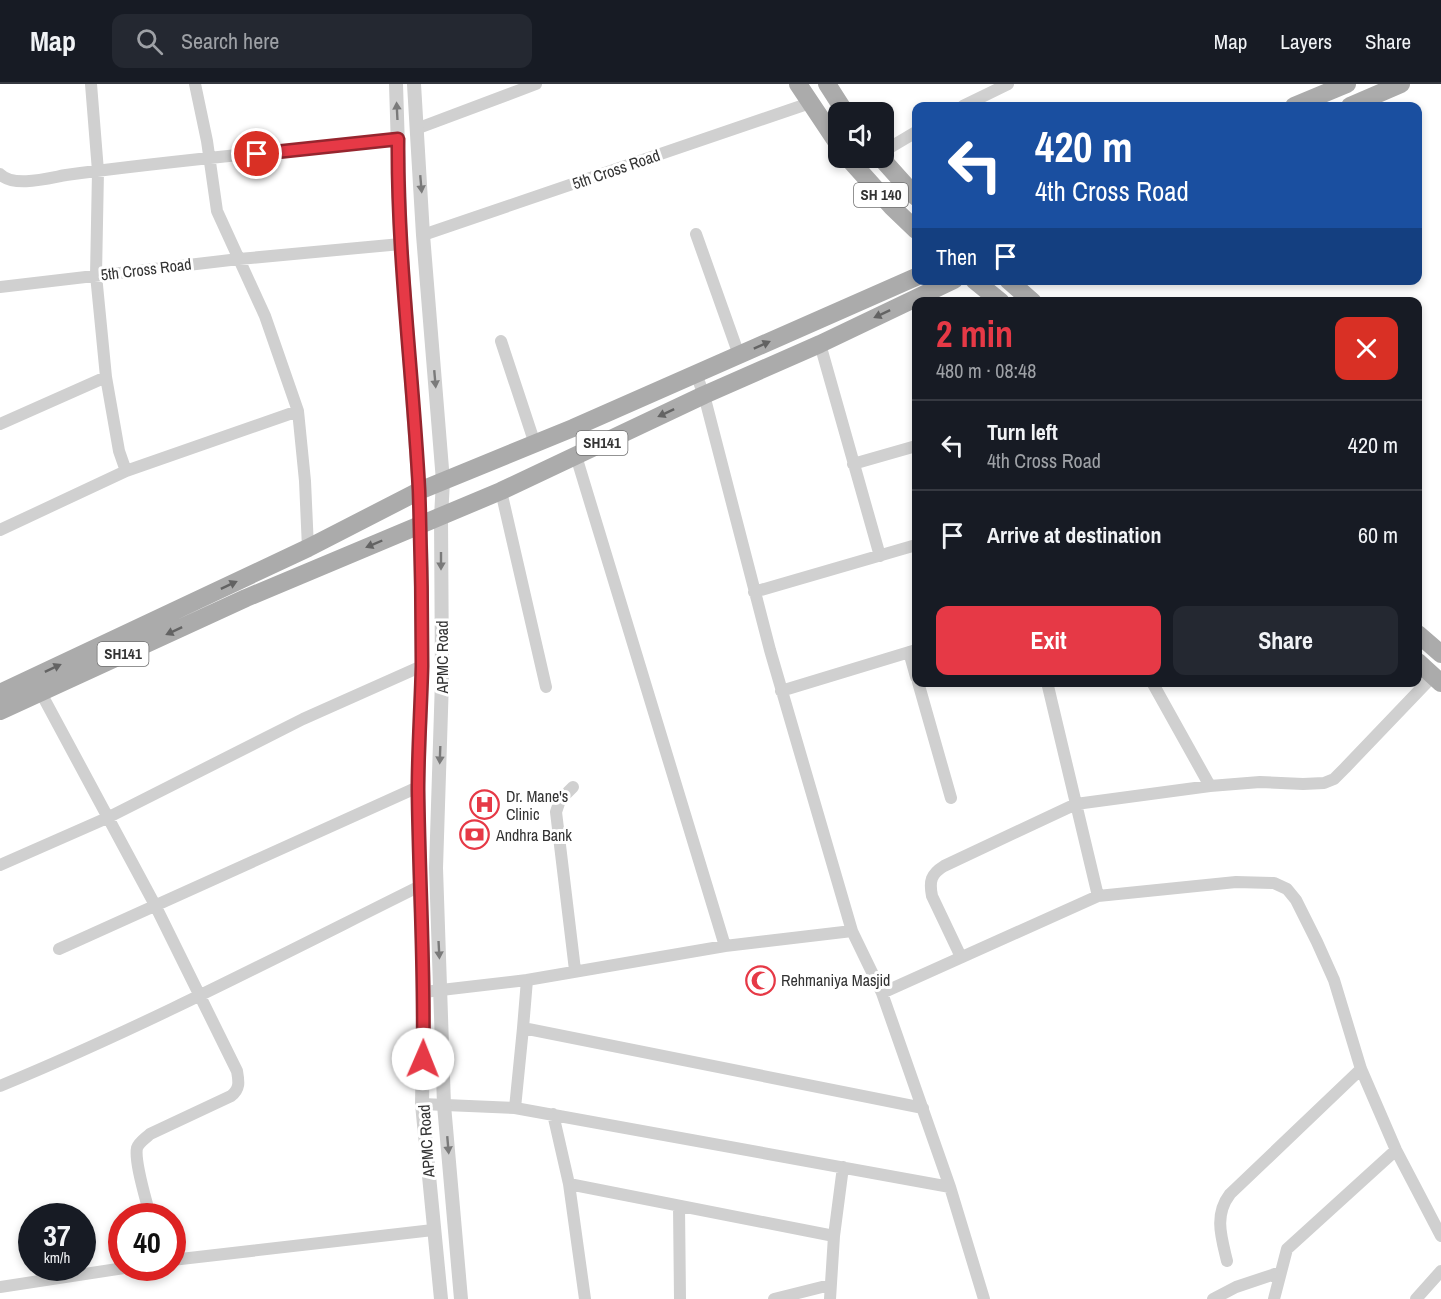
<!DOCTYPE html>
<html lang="en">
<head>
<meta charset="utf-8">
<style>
  :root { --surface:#171b24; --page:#242831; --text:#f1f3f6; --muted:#9ea1a6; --line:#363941; --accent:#e63946 }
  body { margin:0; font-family:"Archivo Narrow",sans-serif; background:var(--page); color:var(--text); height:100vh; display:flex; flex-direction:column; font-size:22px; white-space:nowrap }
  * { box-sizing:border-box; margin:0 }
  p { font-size:20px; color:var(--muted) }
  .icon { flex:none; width:33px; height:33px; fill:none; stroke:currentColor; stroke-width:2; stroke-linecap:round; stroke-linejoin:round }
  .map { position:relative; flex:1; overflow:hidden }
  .panel { position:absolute; left:912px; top:213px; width:510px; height:390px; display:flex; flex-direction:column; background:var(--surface); border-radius:12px; box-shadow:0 3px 9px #0003 }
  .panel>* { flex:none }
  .banner { position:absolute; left:912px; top:18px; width:510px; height:183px; border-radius:12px; box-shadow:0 3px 9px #0003; background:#1a4fa0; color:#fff; overflow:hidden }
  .buttons { position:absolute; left:828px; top:18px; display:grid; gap:12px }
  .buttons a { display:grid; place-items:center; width:66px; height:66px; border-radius:12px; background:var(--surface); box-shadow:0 3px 9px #0003; font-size:30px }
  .speed { position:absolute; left:18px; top:1119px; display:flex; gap:12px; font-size:30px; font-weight:700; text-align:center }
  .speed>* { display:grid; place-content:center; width:78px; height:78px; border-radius:50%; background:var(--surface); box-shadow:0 3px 9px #0003; line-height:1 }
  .speed small { font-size:15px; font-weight:400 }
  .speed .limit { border:9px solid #d22; background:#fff; color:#111 }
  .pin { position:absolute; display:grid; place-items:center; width:51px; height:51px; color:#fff; margin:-26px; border:3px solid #fff; border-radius:50%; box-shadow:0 2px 6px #0007 }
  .me { position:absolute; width:66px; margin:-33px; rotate:1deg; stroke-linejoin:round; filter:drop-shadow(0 0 4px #0008) }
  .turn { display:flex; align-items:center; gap:21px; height:126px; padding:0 24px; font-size:27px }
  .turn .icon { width:78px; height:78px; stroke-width:2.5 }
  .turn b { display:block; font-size:42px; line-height:51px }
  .then { display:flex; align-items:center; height:57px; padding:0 24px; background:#0003; gap:12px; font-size:22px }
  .round { display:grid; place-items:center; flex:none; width:63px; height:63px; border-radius:12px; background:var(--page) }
  .headline { display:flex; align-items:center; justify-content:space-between; height:102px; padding:0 24px }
  h1 { font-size:36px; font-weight:700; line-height:45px; color:var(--accent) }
  .primary-button { display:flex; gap:12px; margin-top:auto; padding:12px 24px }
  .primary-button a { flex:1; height:69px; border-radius:12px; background:var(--accent); color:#fff; font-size:24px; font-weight:700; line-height:69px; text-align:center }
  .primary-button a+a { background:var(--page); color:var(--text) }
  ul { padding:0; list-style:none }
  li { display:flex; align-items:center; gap:18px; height:90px; padding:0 24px; border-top:2px solid var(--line) }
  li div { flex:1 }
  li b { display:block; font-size:22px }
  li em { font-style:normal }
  header { display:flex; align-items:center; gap:36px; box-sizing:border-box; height:84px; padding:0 30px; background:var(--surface); border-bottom:2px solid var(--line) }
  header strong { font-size:28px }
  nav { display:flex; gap:33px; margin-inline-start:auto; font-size:21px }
  .search { width:420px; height:54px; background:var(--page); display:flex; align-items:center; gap:15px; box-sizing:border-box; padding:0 21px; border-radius:12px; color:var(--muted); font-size:22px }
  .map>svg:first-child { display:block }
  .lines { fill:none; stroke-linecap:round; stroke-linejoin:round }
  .minor { stroke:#d0d0d0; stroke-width:12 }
  .tertiary { stroke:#d0d0d0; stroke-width:14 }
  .primary { stroke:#ababab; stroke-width:18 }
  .oneway { fill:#7a7a7a }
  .oneway2 { fill:#636363 }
  .route-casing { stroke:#96252e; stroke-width:15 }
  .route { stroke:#e63946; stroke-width:10 }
  .labels { text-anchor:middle; stroke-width:6; stroke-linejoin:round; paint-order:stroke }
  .shield { fill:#fff; stroke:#707070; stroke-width:1.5 }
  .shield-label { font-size:15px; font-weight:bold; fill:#333 }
  .street-label { font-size:16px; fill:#333; stroke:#fff }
  .poi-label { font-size:16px; fill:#333; stroke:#fff; text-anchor:start }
</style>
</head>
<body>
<header>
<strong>Map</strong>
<div class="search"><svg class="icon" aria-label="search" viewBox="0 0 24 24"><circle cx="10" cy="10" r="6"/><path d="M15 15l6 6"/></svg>Search here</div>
<nav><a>Map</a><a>Layers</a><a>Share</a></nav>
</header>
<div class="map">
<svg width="1441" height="1215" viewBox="0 0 1441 1215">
  <rect width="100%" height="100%" fill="#fff"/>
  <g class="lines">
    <path class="minor" d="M91,0L98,87L96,191L106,293
      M195,0L207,57L217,127L265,232L298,327
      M963,22L1008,0
      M416,45L536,0
      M884,67L916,48
      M0,90C13,104 49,94 66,91C176,76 288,66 398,55
      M696,150L739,271
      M423,151L810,19
      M0,203L239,175L401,160
      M501,257L535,360
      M820,260L880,472
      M696,290L704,311L770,566L852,847L882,909L950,1103L984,1215
      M0,340L106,293L119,367L126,387L298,327L305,397L308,464
      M576,372L725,862
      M853,380L916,362
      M501,407L546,603
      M0,446L126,387
      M754,508L916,461
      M909,568L916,593
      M918,598L951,714
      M1047,598L1098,812
      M1152,598L1210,702
      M781,607L916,566
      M41,609L155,821L237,987C239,998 240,1005 231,1012L150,1050C146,1054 139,1058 137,1064C134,1078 147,1118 150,1132
      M573,703L560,716L556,728L575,886
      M0,781L107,734L303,635L422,582
      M59,865L418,703
      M961,873L932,812C929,797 931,790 944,782L1076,720L1210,702L1260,698L1303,700L1324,699L1334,695L1345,684L1433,592
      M527,896L725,862L852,847
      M424,908L527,896L523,944L923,1024
      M882,909L1098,812L1236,798L1274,799L1287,805L1296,816L1317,858L1334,896L1361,985L1396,1066L1441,1152
      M0,1002C143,943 281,871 420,802
      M422,1020L515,1024L950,1103
      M515,1024L523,944
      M553,1030L569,1100L585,1215
      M569,1100L834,1152
      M679,1122L680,1215
      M172,1176L433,1146
      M1227,1177C1221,1152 1214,1131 1230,1110L1361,985
      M0,1203L124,1184
      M774,1215L830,1201
      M830,1215L834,1152L843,1083
      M1213,1215L1236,1203L1281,1188
      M1274,1215L1287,1165L1396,1066
      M1416,1215L1441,1187"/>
    <path class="tertiary" d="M396,0L401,160L419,407L422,487V582L418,703L420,802L424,908L422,1020L441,1215
      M414,0L423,151L443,397L441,433L442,596L436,784L444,1021L461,1215"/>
    <path class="primary" d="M798,0L838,60
      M827,0L845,28
      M1294,22L1347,0
      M1350,22L1401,0
      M848,74L892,123L916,146
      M881,74L916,113
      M974,196L1001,218
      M1008,196L1033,218
      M1418,550L1441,570
      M1418,578L1441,599
      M0,609L308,464L419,407L573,344L916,193
      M0,627L246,514L501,407L704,311L820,260L954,196"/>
  </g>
  <defs><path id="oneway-solid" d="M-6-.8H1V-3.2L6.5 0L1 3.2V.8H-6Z" transform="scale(1.5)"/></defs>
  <g class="oneway">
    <use href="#oneway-solid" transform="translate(397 27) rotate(-93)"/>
    <use href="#oneway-solid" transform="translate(421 100) rotate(85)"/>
    <use href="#oneway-solid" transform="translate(435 295) rotate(85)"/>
    <use href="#oneway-solid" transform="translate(441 477) rotate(90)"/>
    <use href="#oneway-solid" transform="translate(440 671) rotate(92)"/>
    <use href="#oneway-solid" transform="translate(439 866) rotate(87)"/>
    <use href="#oneway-solid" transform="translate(448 1061) rotate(85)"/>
  </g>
  <g class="oneway2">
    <use href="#oneway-solid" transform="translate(882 230) rotate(155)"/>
    <use href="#oneway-solid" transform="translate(762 261) rotate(-24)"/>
    <use href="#oneway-solid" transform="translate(666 329) rotate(155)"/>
    <use href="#oneway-solid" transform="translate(374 460) rotate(157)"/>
    <use href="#oneway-solid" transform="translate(229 501) rotate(-25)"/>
    <use href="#oneway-solid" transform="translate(174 547) rotate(155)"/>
    <use href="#oneway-solid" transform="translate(53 584) rotate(-25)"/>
  </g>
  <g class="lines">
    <defs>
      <path id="route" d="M257,70L398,55C397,172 413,289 419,406C421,464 422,523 422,582C421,623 418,665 418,706C419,796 425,885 423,975"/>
    </defs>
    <use href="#route" class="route-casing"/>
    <use href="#route" class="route"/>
  </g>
  <defs>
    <symbol id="hospital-ring" viewBox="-11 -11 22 22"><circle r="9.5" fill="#fff" stroke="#e63946" stroke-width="1.5"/><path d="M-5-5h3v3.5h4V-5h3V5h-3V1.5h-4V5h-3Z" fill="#e63946"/></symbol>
    <symbol id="bank-ring" viewBox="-11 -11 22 22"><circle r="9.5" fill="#fff" stroke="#e63946" stroke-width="1.5"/><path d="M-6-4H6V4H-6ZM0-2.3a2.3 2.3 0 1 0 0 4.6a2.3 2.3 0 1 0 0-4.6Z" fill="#e63946"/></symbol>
    <symbol id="mosque-ring" viewBox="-11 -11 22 22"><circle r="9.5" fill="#fff" stroke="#e63946" stroke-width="1.5"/><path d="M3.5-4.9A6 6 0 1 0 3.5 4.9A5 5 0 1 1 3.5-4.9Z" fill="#e63946"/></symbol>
  </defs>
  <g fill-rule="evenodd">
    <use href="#hospital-ring" x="468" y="704" width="33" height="33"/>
    <use href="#bank-ring" x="458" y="734" width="33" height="33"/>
    <use href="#mosque-ring" x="744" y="880" width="33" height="33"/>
  </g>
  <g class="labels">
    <g class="shield">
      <rect x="854" y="99" width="54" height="24" rx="4.5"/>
      <rect x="576.5" y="347" width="51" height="24" rx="4.5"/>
      <rect x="97.5" y="558" width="51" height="24" rx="4.5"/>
    </g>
    <g class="shield-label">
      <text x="881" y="116">SH 140</text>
      <text x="602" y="364">SH141</text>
      <text x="123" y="575">SH141</text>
    </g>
    <g class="street-label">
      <text transform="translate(616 85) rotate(-19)" y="6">5th Cross Road</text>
      <text transform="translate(146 185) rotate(-7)" y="6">5th Cross Road</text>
      <text transform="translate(442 573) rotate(-90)" y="6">APMC Road</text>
      <text transform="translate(426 1057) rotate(-94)" y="6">APMC Road</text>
    </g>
    <g class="poi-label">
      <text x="506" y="718">Dr. Mane's<tspan x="506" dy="18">Clinic</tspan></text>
      <text x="496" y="757">Andhra Bank</text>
      <text x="781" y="902">Rehmaniya Masjid</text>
    </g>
  </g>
</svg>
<div class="buttons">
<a><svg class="icon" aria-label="sound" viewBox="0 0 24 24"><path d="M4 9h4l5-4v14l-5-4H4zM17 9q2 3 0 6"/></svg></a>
</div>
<div class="speed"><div>37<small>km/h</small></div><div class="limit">40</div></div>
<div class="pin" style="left:257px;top:70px;background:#d93025"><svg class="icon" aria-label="arrive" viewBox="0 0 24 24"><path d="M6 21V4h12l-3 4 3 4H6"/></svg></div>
<svg class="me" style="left:423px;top:975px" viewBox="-20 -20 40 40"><circle r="19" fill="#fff"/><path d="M0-13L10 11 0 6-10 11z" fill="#e63946"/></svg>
<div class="banner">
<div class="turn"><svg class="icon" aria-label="left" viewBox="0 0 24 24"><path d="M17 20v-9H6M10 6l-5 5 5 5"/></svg><div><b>420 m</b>4th Cross Road</div></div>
<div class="then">Then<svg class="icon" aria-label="arrive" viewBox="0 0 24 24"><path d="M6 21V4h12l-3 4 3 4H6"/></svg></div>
</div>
<section class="panel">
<div class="headline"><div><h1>2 min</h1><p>480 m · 08:48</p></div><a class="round" style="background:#d93025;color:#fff"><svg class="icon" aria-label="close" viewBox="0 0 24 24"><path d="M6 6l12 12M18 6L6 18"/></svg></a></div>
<ul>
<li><svg class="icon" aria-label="left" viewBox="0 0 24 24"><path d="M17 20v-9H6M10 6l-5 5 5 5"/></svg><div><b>Turn left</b><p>4th Cross Road</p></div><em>420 m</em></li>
<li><svg class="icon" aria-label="arrive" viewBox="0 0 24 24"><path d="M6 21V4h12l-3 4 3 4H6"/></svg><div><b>Arrive at destination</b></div><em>60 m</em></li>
</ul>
<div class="primary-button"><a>Exit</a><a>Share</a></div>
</section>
</div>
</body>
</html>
